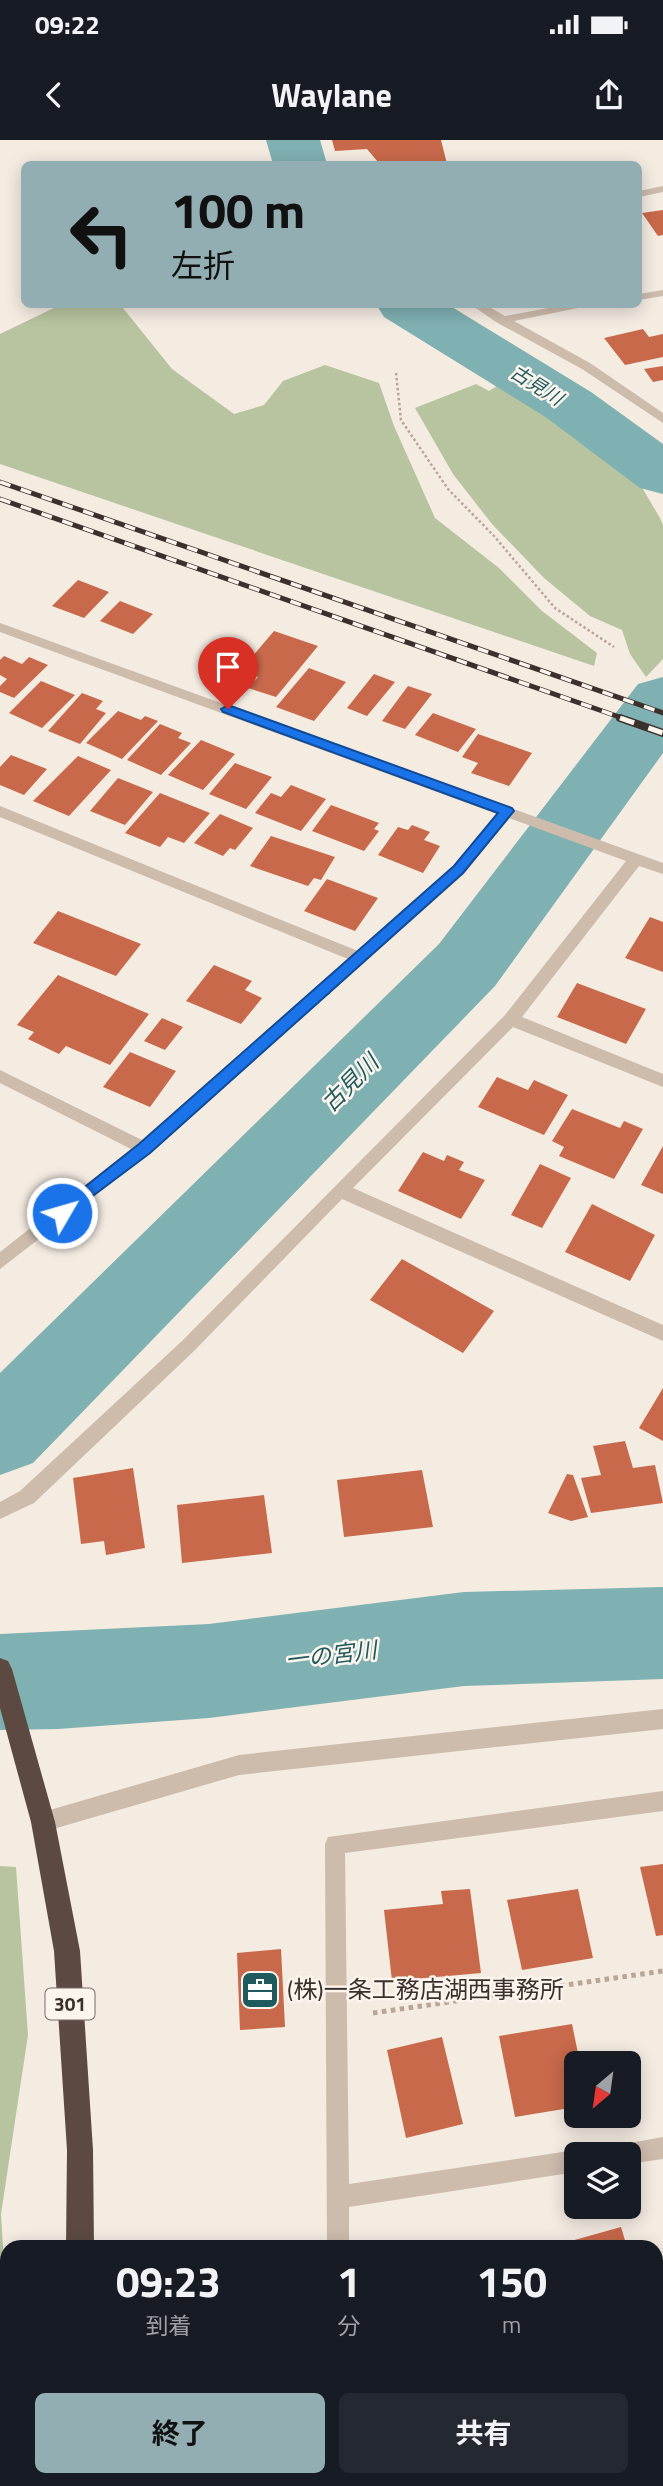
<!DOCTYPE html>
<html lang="ja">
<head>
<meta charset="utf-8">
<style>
  :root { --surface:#171b24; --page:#242831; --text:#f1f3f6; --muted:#9ea1a6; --accent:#92aeb2 }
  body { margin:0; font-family:"Titillium Web","Noto Sans JP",sans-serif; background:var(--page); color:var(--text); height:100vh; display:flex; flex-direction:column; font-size:26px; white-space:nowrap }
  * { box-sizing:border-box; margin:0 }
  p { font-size:23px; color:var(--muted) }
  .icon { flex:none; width:38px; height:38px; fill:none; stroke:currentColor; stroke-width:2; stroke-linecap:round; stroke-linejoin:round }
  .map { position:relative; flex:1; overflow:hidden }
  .details { position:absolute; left:0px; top:2100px; width:663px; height:247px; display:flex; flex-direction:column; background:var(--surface); border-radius:21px 21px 0 0; box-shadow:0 4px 18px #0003 }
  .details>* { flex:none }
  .hud { position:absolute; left:21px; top:21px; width:621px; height:147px; border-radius:10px; box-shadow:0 4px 18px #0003; background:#92aeb2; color:#111; overflow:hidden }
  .needle { width:46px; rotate:209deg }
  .fabs { position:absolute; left:564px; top:1911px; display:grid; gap:14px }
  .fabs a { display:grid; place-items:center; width:77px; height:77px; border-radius:10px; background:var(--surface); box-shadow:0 4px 18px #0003; font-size:35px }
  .pin { position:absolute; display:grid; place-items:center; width:60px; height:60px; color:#fff; margin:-72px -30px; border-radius:50% 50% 50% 0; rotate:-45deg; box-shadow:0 0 7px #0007 }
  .pin .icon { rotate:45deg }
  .me { position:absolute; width:77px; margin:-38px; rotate:52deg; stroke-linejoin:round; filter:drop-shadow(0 0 5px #0008) }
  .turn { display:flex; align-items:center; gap:24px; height:147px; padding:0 35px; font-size:32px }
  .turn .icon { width:91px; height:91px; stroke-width:2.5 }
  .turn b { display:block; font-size:49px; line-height:60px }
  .eta { display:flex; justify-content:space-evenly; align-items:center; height:119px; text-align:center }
  .eta b { font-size:42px; font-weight:700; line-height:49px }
  .action { display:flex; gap:14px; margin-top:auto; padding:14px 35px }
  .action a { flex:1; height:80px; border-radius:10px; background:var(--accent); color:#111; font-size:28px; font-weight:700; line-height:80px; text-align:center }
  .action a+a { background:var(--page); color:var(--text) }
  .status { display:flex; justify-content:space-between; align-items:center; height:49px; padding:0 35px; background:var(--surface); direction:ltr }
  .status svg { height:19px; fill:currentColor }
  header { display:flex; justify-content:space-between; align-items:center; height:91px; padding:0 35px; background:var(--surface); font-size:32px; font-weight:700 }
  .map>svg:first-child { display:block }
  .green { fill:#b8c4a0 }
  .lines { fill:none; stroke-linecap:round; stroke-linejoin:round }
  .river { fill:#7fb0b2; fill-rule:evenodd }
  .building { fill:#c8694b }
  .path-far1 { stroke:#b9a596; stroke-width:2.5; stroke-dasharray:2.5 2.5; stroke-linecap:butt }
  .path { stroke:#b9a596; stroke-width:5; stroke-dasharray:4.5 4.5; stroke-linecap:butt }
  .minor { fill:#cdbbac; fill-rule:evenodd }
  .highway { fill:#5c4a42; fill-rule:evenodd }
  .rail-far1-casing { stroke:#3b302b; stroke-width:5 }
  .rail-casing { stroke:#3b302b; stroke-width:8 }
  .rail-far1 { stroke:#fbf5ee; stroke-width:3.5; stroke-dasharray:11; stroke-linecap:butt }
  .rail { stroke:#fbf5ee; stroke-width:5; stroke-dasharray:15; stroke-linecap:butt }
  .route { fill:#1a73e8; stroke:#114b97; stroke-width:2 }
  .labels { text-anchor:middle; stroke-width:5; stroke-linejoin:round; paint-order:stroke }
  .far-water-label { font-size:19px; font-style:italic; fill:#1f5a5e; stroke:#fbf5ee }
  .shield { fill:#fbf5ee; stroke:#756b66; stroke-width:2 }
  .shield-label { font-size:19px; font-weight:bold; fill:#3b302b }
  .water-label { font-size:23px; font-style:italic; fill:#1f5a5e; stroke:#fbf5ee }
  .near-poi-label { font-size:24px; fill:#3b302b; stroke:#fbf5ee; text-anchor:start }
</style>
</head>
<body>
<div class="status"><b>09:22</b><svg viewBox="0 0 49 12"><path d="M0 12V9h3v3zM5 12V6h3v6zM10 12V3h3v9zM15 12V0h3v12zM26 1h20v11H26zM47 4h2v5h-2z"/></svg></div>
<header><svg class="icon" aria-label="back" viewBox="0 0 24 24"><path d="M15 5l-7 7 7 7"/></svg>Waylane<svg class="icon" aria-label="share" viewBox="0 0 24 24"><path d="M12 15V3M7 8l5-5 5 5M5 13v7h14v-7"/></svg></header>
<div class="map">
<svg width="663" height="2346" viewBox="0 0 663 2346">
  <rect width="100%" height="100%" fill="#f4ebe1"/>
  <path class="green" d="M62,164L125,165L123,168L172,229L234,274L264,265L283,241L325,225L379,243L394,286L435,378L499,428L542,471L597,513L594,526L0,324V194Z
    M476,244L489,251L497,246L628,324L660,378L663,385V519L646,537L630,514L622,490L590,476L544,438L492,384L453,334L415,268Z
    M0,1726L16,1727L28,1895L1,2074L7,2173V2295H0Z"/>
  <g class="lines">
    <path class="river" d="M266,0H320L327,24H273Z
      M376,164H447L591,252L663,304V354L640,348L547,278L384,177Z
      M663,537V613L495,846L33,1323L0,1335V1233L439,804L638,544Z
      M663,1447V1539L464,1546L209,1578L58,1589L0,1590V1494L209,1484L464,1452Z"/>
  </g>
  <path class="building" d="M332,0H441L447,24L378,22L367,9L335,11Z
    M663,70V95L658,96L642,73Z
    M643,189L649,197L663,194V217L625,225L604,198Z
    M663,226V240L653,242L644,229Z
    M78,440L109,452L84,478L52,466Z
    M120,461L153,474L133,494L100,481Z
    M274,491L318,506L276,557L248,548L258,537L240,531Z
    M4,516L22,524L29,517L48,525L14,558L0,552V546L7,539L0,535V520Z
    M309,528L346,542L314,581L276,567Z
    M374,534L395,542L367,576L347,568Z
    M41,541L75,555L42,588L9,573Z
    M408,546L432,554L405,589L382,581Z
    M82,553L103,561L96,569L106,573L80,604L48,591Z
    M118,571L141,580L145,576L158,581L122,619L86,603Z
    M433,573L476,589L458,612L415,595Z
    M160,584L182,593L178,598L191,603L161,635L127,620Z
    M478,594L532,613L509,646L471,633L478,623L462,617Z
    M201,600L235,614L203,650L168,635Z
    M11,615L47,629L24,655L0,645V627Z
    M78,616L111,630L69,676L33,661Z
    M235,623L272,637L246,669L209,654Z
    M118,638L153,652L125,685L90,671Z
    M291,645L326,659L301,691L255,673L271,653L281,657Z
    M160,653L210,673L184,703L168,697L160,707L125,693Z
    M331,665L379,683L374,689L379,691L364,711L312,691Z
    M220,674L253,688L235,710L230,708L223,716L194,703Z
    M412,685L430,692L424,700L440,706L423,733L378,715L398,687L408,690Z
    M271,696L335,717L321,740L314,738L308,746L250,726Z
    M327,739L378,758L355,791L304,771Z
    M58,771L141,804L116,836L33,803Z
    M650,777L663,782V832L625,818Z
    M214,825L252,841L245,850L262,858L241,884L186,861Z
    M58,835L149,874L110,925L66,906L59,914L28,899L34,892L17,885Z
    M577,843L646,869L626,904L557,877Z
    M162,878L183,887L165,910L144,901Z
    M130,912L176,931L150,967L103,947Z
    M497,937L528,950L534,940L568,955L544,995L478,967Z
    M572,969L620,988L624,981L643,989L614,1039L559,1016L564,1007L552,1001Z
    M663,1006V1054L641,1045Z
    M423,1012L444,1021L447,1015L464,1022L459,1030L485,1040L461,1079L398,1051Z
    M540,1024L571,1038L542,1088L511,1075Z
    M592,1064L655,1095L630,1141L565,1112Z
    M402,1119L494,1171L463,1213L370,1160Z
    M663,1248V1301L639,1288Z
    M625,1301L633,1328L655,1325L663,1363L591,1373L581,1338L601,1335L593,1306Z
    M133,1328L145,1408L106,1415L104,1401L81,1404L73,1338Z
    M422,1330L433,1387L344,1397L337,1340Z
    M567,1334L573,1335L588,1377L571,1381L548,1373Z
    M264,1355L272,1413L182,1423L177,1365Z
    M663,1724V1795L656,1796L640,1727Z
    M470,1749L481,1833L392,1841L384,1770L443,1764L441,1751Z
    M578,1749L593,1818L522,1830L507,1760Z
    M281,1809L285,1887L240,1890L237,1813Z
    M572,1884L580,1923H576V1967L515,1977L499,1896Z
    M442,1897L463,1984L406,1998L387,1910Z
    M621,2087L627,2107H553V2106Z
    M408,2340H496L498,2346H403L402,2341Z
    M529,2340H593L595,2346H530Z"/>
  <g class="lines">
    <path class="path-far1" d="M396,233L401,280L448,349L494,396L555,468L614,507"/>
    <path class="path" d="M373,1873L663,1831
      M656,2217L663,2216
      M652,2340L653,2346"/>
    <path class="minor" d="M663,46V52L639,57V51Z
      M663,150V156L639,160V154Z
      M470,164H484L505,176L570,164H598L514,181L590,223L663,273V283L582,229L496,182Z
      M0,483L663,723V734L639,726L522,877L663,934V947L513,887L353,1048L663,1185V1201L342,1059L194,1211L34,1363L0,1379V1362L20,1351L182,1201L505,875L626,721L509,678L464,734L150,1013L0,1129V1112L131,1009L0,943V930L142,1000L348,819L0,677V666L358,811L454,726L497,674L0,492Z
      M663,1569V1589L239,1635L43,1692L36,1689L33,1682L36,1675L43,1672L239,1615Z
      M663,1651V1671L345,1713L349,2044L576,2010L584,2014H576V2032L349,2067V2107H327L325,1704L328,1697Z
      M663,1997V2019L628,2024V2014H610L613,2006Z
      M324,2340H348V2346H324Z"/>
    <path class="highway" d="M0,1518L8,1521L12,1529L55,1682L80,1811L93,2010L94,2107H66L67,2010L54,1811L31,1682L0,1568Z
      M62,2340H92L91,2346H61Z"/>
    <defs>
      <path id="rail-far1" d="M0,342L663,573
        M0,359L625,579"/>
      <path id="rail" d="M620,578L663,593"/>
    </defs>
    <use href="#rail-far1" class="rail-far1-casing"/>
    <use href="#rail" class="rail-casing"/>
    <use href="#rail-far1" class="rail-far1"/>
    <use href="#rail" class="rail"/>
  </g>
  <path class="route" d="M228,565L512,668L514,671L463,733L150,1013L62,1079L54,1073L57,1069L139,1004L454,726L498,673L223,572L221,569Z"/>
  <defs>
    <symbol id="office-square" viewBox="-11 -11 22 22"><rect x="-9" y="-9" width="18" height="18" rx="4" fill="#1f5a5e" stroke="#fbf5ee"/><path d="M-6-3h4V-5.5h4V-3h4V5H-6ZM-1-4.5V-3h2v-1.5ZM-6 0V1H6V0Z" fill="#fff"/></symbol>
  </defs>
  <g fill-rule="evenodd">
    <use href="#office-square" x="238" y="1828" width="44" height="44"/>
  </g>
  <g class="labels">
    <g class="far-water-label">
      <text transform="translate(537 245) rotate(32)" y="7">古見川</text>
    </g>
    <rect class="shield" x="45.5" y="1848.5" width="49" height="31" rx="5"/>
    <g class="shield-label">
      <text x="70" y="1871">301</text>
    </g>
    <g class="water-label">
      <text transform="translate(350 943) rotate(-45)" y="8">古見川</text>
      <text transform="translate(331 1515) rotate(-7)" y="8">一の宮川</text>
    </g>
    <g class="near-poi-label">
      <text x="287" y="1858">(株)一条工務店湖西事務所</text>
    </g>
  </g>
</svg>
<div class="fabs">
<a><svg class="needle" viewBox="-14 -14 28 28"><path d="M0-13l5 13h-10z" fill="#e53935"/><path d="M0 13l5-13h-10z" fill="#9ea1a6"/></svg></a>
<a><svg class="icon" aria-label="layers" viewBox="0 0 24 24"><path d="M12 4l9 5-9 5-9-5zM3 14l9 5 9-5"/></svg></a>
</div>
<div class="pin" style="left:228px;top:569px;background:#d93025"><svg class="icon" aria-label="arrive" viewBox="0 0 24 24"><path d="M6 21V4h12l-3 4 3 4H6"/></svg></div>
<svg class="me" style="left:62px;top:1073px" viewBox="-20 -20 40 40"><circle r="17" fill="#1a73e8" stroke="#fff" stroke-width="3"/><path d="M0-11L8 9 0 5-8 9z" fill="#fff"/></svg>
<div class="hud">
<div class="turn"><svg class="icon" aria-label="left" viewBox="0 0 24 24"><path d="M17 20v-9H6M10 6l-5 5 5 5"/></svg><div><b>100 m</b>左折</div></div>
</div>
<section class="details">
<div class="eta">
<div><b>09:23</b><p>到着</p></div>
<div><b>1</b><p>分</p></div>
<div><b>150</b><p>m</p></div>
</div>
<div class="action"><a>終了</a><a>共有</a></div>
</section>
</div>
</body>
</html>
